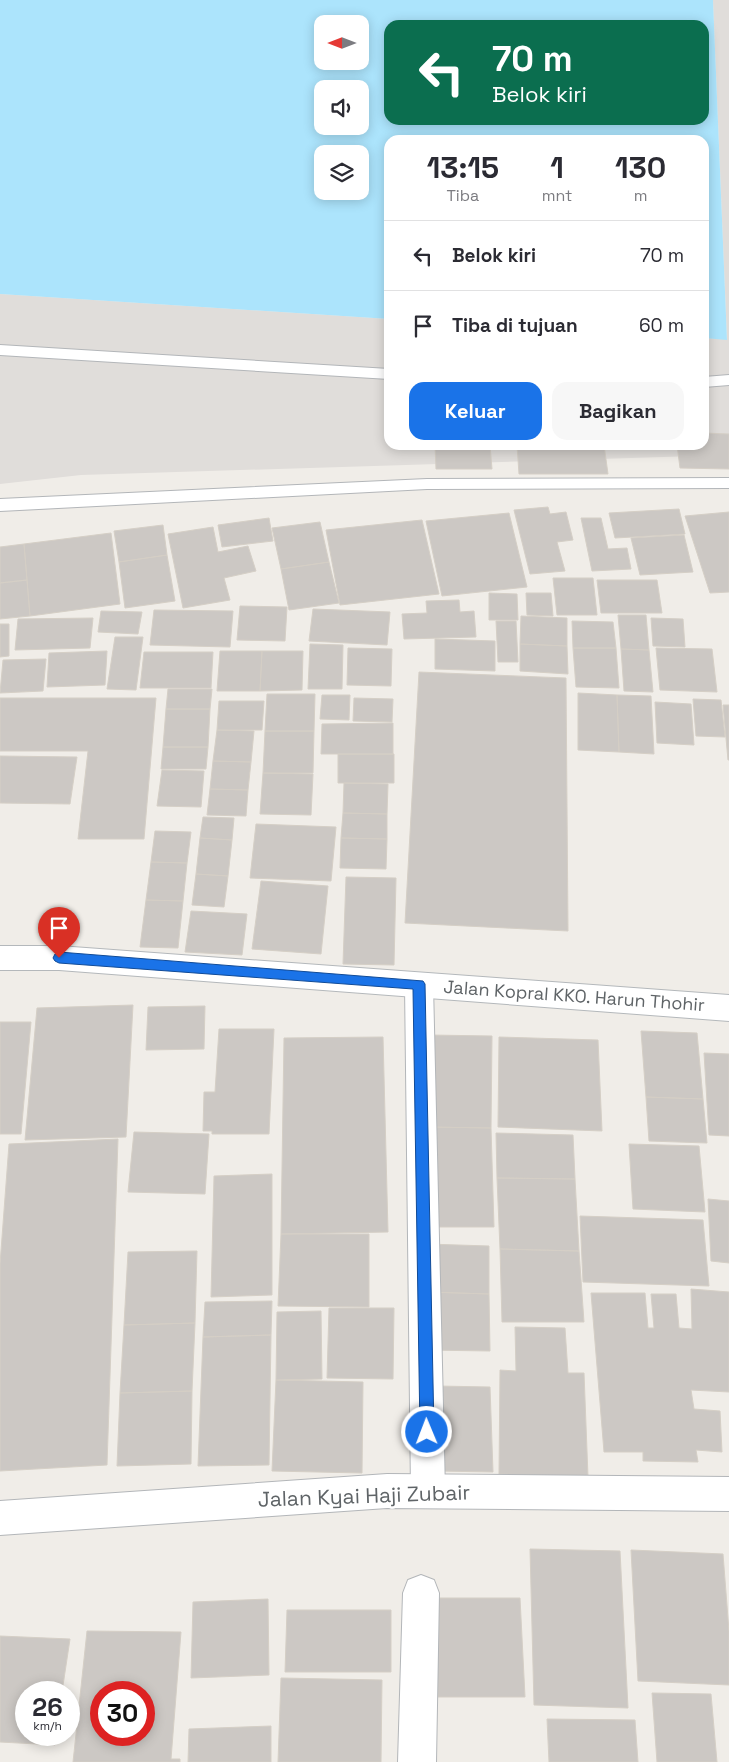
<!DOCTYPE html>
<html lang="id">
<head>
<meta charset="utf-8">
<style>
  :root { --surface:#fff; --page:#f7f7f7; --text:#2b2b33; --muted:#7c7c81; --line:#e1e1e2; --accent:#1a73e8 }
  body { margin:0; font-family:"Space Grotesk",sans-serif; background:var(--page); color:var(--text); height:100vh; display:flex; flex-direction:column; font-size:19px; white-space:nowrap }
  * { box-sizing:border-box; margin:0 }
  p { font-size:16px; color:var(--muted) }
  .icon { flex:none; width:28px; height:28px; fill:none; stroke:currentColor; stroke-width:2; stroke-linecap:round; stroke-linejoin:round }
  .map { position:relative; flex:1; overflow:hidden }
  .drawer { position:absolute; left:384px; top:135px; width:325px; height:315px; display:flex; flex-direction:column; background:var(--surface); border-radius:15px; box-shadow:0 2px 12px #0003 }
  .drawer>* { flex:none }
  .guide { position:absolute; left:384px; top:20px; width:325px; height:105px; border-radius:15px; box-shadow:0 2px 12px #0003; background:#0b6e4f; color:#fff; overflow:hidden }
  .needle { width:32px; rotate:270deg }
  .fabs { position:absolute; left:314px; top:15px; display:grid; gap:10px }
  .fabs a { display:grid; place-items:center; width:55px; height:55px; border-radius:10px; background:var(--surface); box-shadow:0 2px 12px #0003; font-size:25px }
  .speed { position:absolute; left:15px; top:1681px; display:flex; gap:10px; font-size:25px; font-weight:700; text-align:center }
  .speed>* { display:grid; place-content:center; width:65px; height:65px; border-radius:50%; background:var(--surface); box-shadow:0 2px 12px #0003; line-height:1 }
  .speed small { font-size:12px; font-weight:400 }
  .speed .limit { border:8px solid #d22; background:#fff; color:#111 }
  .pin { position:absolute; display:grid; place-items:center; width:42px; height:42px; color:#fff; margin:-51px -21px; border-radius:50% 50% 50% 0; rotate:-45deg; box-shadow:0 0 5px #0007 }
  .pin .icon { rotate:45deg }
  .me { position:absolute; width:55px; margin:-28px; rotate:359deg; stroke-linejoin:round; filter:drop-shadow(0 0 4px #0008) }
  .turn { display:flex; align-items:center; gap:18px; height:105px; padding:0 25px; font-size:22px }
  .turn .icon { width:65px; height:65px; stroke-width:2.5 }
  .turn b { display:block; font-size:35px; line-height:42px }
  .eta { display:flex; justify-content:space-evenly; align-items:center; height:85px; text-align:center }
  .eta b { font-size:30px; font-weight:600; line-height:35px }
  .action { display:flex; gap:10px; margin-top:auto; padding:10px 25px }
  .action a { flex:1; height:58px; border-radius:15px; background:var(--accent); color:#fff; font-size:20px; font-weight:600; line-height:58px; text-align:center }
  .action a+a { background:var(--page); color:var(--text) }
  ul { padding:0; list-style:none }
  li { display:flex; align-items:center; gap:15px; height:70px; padding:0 25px; border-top:1px solid var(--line) }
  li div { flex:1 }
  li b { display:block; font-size:19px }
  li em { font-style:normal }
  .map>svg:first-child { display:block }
  .industrial { fill:#e0ddda }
  .water { fill:#ace4fc; fill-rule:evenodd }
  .building { fill:#ccc8c4; stroke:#d5cfc6; fill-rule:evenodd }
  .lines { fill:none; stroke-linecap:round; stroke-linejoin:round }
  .service-casing { stroke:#b3b6b9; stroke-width:2 }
  .minor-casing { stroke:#b3b6b9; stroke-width:2 }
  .tertiary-casing { stroke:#b3b6b9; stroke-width:2 }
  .secondary-casing { stroke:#b4b8bb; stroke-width:2 }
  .service { fill:#fff; fill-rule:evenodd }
  .minor { fill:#fff; fill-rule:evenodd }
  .tertiary { fill:#fff; fill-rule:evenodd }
  .secondary { fill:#fff; fill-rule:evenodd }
  .route { fill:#1a73e8; stroke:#114b97 }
  .labels { text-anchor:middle; stroke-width:5; stroke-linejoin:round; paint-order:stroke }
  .street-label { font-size:18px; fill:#5f6467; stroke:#fff }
  .near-street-label { font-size:21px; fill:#5f6467; stroke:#fff }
</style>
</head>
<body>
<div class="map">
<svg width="729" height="1762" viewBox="0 0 729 1762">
  <rect width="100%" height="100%" fill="#f0ede8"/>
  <path class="industrial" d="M713,0H729V455L81,475L0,484V294L389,319V445H704V338L727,339Z"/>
  <path class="water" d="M0,0H713L727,340L704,338V140H389V319L0,294ZM322,24H360V61H322ZM389,25H704V120H389ZM322,89H360V126H322ZM322,154H360V191H322Z"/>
  <path class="building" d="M704,433L729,434V469L680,468L677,445H704Z
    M435,445H490L492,469H436Z
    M517,445H604L608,474H519Z
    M548,507L550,514L566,512L573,540L557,542L565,571L530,574L514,510Z
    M679,509L685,534L615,538L609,513Z
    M729,512V592L710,593L685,516Z
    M509,513L527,587L442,596L426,521Z
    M269,518L273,541L222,547L218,525Z
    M581,518H601L608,549L627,548L631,569L592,571Z
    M422,520L439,594L340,605L326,530Z
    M320,522L329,562L281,569L272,528Z
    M163,525L167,555L119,562L114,531Z
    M213,527L218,552L248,546L256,571L224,578L230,600L183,608L168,534Z
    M111,533L120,604L30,616L24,544Z
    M684,535L693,572L640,575L631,538Z
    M24,544L27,580L0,583V547Z
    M167,555L175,601L125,608L119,562Z
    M329,562L339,603L289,610L281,569Z
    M553,578H593L597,615H557Z
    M27,580L30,616L0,619V583Z
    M597,580H657L662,613H601Z
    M489,593L517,594L518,620H489Z
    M526,593H551L553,616L527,615Z
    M459,600L460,612L474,611L476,637L404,639L402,614L427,613L426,601Z
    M240,606L287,607L285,641L237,640Z
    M313,609L390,612L387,645L309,641Z
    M154,610L233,611L230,647L150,645Z
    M101,611L142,612L138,634L98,632Z
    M618,615H646L649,650L621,649Z
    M521,616L567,618V646L520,644Z
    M93,618L90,648L15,650L18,619Z
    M651,618L683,619L685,647L653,646Z
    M496,621H516L518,662H498Z
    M572,621L613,622L616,648H573Z
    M0,624H9V656L0,657Z
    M115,637H143L136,690L107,689Z
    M435,639L495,641V671L435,669Z
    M310,644L343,645L342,689H308Z
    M520,644L567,646L568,674L520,671Z
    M348,648L392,649L391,686L347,685Z
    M573,648H616L619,688L576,687Z
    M656,648L712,649L717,692L660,690Z
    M621,649L649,650L653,692L624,691Z
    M107,651L105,685L47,687L49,653Z
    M220,651H262L260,691H217Z
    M262,651H303L302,690L260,691Z
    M144,652H213L211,688H140Z
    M46,659L43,691L0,693L3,660Z
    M419,672L566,678L568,931L405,923Z
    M168,689H212L210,709H166Z
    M578,693L617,695L619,752L578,750Z
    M267,694H315L314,731H265Z
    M322,695H350L349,720L320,719Z
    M617,695L651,696L654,754L619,752Z
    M0,698H156L144,839H78L88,751H0Z
    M354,698L393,699L392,722L353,721Z
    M693,699L721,700L725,737L696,736Z
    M219,701H264L262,730H217Z
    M655,702L691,704L694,745L657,743Z
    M723,705H729V760H728Z
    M166,709H210L208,747H163Z
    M393,723V754H321L322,724Z
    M217,730L254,731L251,762L213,761Z
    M265,731H314L313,773H263Z
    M163,747H208L206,769H161Z
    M338,754H394V783H338Z
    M0,756L77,757L70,804L0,803Z
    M213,761L251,762L248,790L210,789Z
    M162,770L204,771L201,807L157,806Z
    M263,773L313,774L311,815L260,814Z
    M344,783L388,784L387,814L343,813Z
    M210,789L248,790L246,816L207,815Z
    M343,813L387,814V839L341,838Z
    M203,817L234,818L232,840L200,838Z
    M256,824L336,827L331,881L250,878Z
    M155,831L191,832L187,863L151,862Z
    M200,838L232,840L228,876L196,874Z
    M341,838L387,839L386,869L340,868Z
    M151,862L187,863L183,901L146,900Z
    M196,874L228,876L224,907L192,905Z
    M346,877L396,878L394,965L343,964Z
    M261,881L328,886L321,954L252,949Z
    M146,900L183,901L178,948L140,947Z
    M191,911L247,914L242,955L185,952Z
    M133,1005L126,1137L25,1140L37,1008Z
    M205,1006L204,1049L146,1050L148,1007Z
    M0,1022H31L21,1134H0Z
    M219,1029H274L269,1134H212V1131H203L204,1092H215Z
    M641,1031L697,1033L703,1099L646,1097Z
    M429,1035L492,1036L491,1128L429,1127Z
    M383,1037L388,1232L281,1234L284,1038Z
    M499,1037L598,1040L602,1131L498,1127Z
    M704,1053L729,1054V1136L709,1135Z
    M646,1097L703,1099L707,1143L649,1141Z
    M429,1127L491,1128L494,1227H430Z
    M134,1132L209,1134L205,1194L128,1192Z
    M496,1133L573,1135L575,1179L497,1178Z
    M118,1139L107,1465L0,1471V1264L9,1144Z
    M629,1144L699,1146L705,1212L633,1209Z
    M272,1174V1295L211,1297L214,1176Z
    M497,1178L575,1179L579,1251L500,1249Z
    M708,1199L729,1201V1263L711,1261Z
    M580,1216L703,1220L709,1286L583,1282Z
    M281,1234H369V1307L278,1306Z
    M427,1244L489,1246V1294L427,1292Z
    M500,1249L579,1251L584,1322H502Z
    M197,1251L195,1323L124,1325L128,1252Z
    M691,1289L729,1292V1392L691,1390L694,1409L720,1411L722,1452L696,1450L698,1462L643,1461V1452H604L591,1293H645L648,1328H654L651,1294H676L679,1328L692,1329Z
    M427,1292L489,1294L490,1351L426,1350Z
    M272,1301L271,1335L203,1337L205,1302Z
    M329,1308H394L393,1379L327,1378Z
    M321,1311L322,1379L276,1380L277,1312Z
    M195,1323L192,1391L120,1393L124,1325Z
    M515,1327L565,1328L568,1373H584L588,1477L499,1474L500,1370L516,1371Z
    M271,1335L269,1465L198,1466L203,1337Z
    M276,1380L363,1382L362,1473L272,1471Z
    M437,1386L490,1387L493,1472L438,1471Z
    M192,1391L191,1464L117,1466L120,1393Z
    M530,1549L620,1551L628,1708L534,1705Z
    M631,1550L723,1554L729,1631V1685L638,1681Z
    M436,1598H520L525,1697H438Z
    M268,1599L269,1675L191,1678L193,1602Z
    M287,1610H391V1672H285Z
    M87,1631L181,1632L171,1759H180V1762H73ZM101,1692H144V1735H101Z
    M0,1636L70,1639L62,1692H26V1735H56L55,1745L0,1742Z
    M281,1678L382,1680L381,1762H278Z
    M652,1693L711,1694L717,1762H657Z
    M547,1719L635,1720L638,1762H549Z
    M271,1726V1762H188L189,1729Z"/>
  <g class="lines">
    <defs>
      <path id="service" d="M0,345L389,369V379L0,355Z
        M729,375V385L704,387V377Z
        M729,478V488L427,489L0,511V499L427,479Z"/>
      <path id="minor" d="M419,973L429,976L433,985L445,1491L440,1503L428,1508L416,1503L411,1491L405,985L409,976Z
        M421,1575L434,1580L439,1593L436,1762H398L403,1593L408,1580Z"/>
      <path id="tertiary" d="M387,1474L729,1477V1511L387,1508L0,1535V1501Z"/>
      <path id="secondary" d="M0,946H59L729,995V1021L59,970H0Z"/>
    </defs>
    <use href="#service" class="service-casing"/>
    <use href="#minor" class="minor-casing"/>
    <use href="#tertiary" class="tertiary-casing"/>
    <use href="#secondary" class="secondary-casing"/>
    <use href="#service" class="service"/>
    <use href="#minor" class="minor"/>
    <use href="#tertiary" class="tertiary"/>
    <use href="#secondary" class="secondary"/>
  </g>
  <path class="route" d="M59,952L423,981L425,984L434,1432L432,1437L427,1439L422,1437L420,1432L413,989L59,963L55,961L53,958L55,954Z"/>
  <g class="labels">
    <g class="street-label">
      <text transform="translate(574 996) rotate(4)" y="6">Jalan Kopral KKO. Harun Thohir</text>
    </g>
    <g class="near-street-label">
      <text transform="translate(364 1496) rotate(-2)" y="7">Jalan Kyai Haji Zubair</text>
    </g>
  </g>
</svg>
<div class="fabs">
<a><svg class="needle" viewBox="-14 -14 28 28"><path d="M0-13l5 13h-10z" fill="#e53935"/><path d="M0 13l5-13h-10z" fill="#7c7c81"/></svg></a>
<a><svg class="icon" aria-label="sound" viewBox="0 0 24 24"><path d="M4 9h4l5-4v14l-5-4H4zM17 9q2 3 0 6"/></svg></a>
<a><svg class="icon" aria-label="layers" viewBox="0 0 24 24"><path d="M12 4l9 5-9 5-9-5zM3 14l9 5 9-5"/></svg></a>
</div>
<div class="speed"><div>26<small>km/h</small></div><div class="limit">30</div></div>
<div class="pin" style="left:59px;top:958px;background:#d93025"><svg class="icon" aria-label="arrive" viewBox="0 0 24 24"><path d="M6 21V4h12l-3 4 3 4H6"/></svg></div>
<svg class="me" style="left:427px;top:1432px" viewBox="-20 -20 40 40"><circle r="17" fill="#1a73e8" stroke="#fff" stroke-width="3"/><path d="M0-11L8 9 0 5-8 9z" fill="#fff"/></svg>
<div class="guide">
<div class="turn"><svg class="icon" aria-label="left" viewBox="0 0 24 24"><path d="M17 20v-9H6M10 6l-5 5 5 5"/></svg><div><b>70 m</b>Belok kiri</div></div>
</div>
<section class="drawer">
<div class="eta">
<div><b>13:15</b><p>Tiba</p></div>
<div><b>1</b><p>mnt</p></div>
<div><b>130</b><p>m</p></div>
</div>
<ul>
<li><svg class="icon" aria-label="left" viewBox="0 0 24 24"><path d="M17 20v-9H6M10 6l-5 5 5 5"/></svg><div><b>Belok kiri</b></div><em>70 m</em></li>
<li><svg class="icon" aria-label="arrive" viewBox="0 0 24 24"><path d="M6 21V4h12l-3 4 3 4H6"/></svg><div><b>Tiba di tujuan</b></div><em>60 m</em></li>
</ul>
<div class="action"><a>Keluar</a><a>Bagikan</a></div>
</section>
</div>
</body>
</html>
